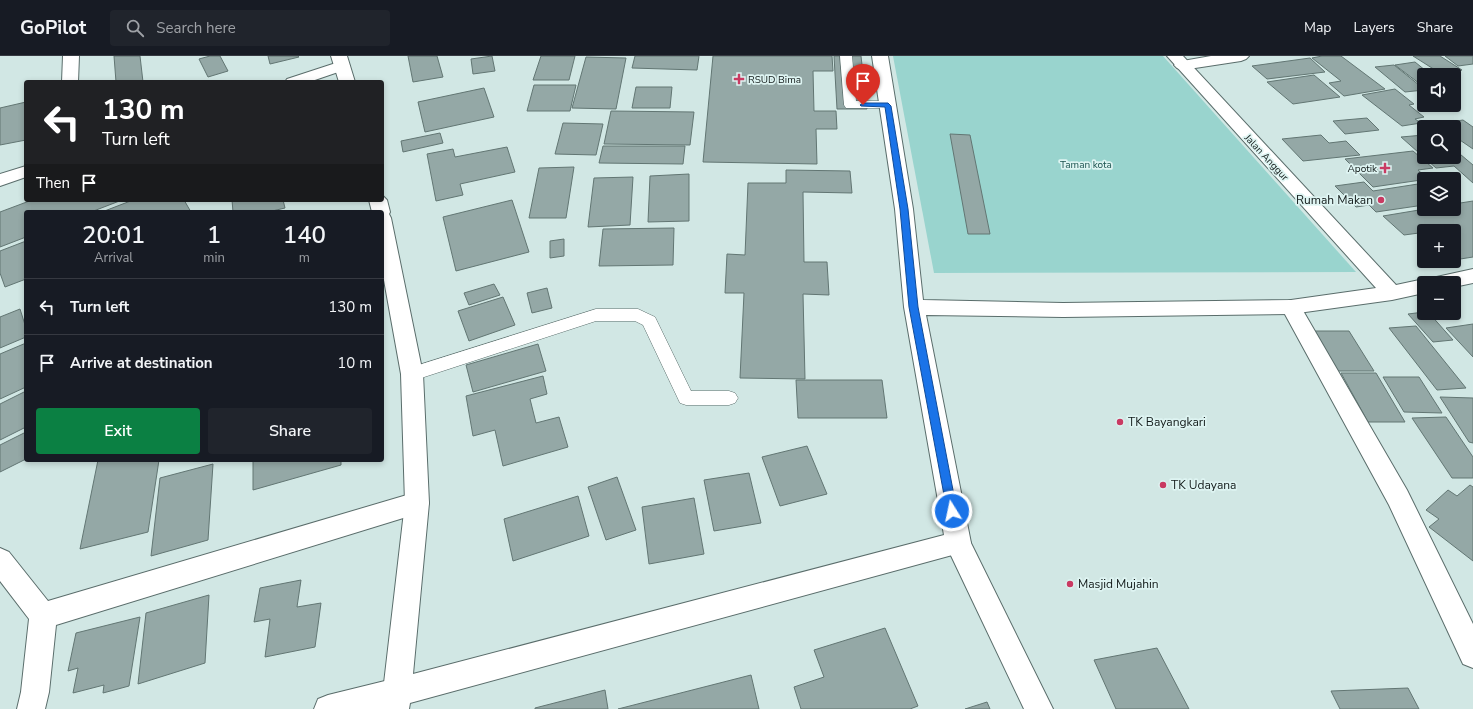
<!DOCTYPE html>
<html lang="en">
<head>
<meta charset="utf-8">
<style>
  :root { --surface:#171b24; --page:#20242c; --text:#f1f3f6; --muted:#9ea1a6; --line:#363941; --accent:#0b8043 }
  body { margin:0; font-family:"Nunito Sans",sans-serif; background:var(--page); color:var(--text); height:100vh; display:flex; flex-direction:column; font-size:15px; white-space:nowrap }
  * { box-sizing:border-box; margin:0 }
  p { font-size:13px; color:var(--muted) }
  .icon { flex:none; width:22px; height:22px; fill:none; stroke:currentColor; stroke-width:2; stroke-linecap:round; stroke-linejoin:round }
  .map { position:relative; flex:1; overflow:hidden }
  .details { position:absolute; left:24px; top:154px; width:360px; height:252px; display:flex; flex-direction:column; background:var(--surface); border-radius:4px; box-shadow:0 2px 6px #0003 }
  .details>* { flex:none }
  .top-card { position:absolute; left:24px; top:24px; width:360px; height:122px; border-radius:4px; box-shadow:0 2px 6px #0003; background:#202124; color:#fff; overflow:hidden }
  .buttons { position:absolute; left:1417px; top:12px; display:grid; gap:8px }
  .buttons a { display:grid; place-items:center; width:44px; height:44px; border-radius:4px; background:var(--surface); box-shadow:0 2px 6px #0003; font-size:20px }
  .pin { position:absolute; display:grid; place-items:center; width:34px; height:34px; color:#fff; margin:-41px -17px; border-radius:50% 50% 50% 0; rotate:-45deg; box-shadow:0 0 4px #0007 }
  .pin .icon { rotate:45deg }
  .me { position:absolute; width:44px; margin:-22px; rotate:350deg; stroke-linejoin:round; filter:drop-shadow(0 0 3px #0008) }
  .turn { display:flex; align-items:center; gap:14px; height:84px; padding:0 12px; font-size:18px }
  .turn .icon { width:52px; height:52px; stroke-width:2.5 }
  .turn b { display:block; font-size:28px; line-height:34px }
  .then { display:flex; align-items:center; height:38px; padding:0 12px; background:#0003; gap:8px; font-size:15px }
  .eta { display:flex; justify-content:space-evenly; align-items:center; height:68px; text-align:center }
  .eta b { font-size:24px; font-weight:600; line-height:28px }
  .button { display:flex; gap:8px; margin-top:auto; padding:8px 12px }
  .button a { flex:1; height:46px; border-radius:4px; background:var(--accent); color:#fff; font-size:16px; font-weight:600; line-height:46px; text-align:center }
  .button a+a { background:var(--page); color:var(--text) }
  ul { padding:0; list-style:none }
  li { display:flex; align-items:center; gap:12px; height:56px; padding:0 12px; border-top:1px solid var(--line) }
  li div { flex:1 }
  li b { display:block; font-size:15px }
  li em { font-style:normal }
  header { display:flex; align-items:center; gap:24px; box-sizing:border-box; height:56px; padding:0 20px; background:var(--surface); border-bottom:1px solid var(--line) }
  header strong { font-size:19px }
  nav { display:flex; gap:22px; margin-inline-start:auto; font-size:14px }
  .search { width:280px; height:36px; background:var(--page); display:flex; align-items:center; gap:10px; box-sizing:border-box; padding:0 14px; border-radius:4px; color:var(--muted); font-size:15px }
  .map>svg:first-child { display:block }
  .green { fill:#99d4ce }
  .building { fill:#94a8a6; stroke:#627673 }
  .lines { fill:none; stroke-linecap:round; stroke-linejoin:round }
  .service-casing { stroke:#5a6d6b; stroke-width:1 }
  .minor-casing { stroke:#5a6d6b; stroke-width:2 }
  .tertiary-casing { stroke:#5a6d6b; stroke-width:2 }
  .service { fill:#fff; fill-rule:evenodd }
  .minor { fill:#fff; fill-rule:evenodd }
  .tertiary { fill:#fff; fill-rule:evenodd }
  .route { fill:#1a73e8; stroke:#114b97 }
  .poi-dot { fill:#c93a62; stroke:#def4f2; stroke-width:1.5 }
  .labels { text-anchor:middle; stroke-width:3.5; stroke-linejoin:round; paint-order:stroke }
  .far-poi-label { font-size:10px; fill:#121a19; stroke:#def4f2; text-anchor:start }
  .far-street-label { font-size:10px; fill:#121a19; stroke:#def4f2 }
  .far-park-label { font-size:10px; fill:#1a524e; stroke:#def4f2 }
  .poi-label { font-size:12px; fill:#121a19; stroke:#def4f2; text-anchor:start }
</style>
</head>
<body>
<header>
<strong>GoPilot</strong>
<div class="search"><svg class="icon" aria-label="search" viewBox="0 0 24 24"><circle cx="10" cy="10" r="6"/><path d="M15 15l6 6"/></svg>Search here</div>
<nav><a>Map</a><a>Layers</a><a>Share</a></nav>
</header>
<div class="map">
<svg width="1473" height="653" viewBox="0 0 1473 653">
  <rect width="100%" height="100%" fill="#d1e7e4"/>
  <path class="green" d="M893,0H1163L1356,216L934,217Z"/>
  <path class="building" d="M114,0H140L143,26H116Z
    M210,0H220L228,15L208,21L199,3Z
    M268,0H298L299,1L270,8Z
    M408,0H437L443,21L413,26Z
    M492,0L495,15L473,18L471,3Z
    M541,0H575L569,24H533Z
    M635,0H699L697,14L632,12Z
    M713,0H832L833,15H813L814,55H836L837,73H816L817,108L703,106Z
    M834,0H861L867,53H837Z
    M1322,0H1341L1385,33L1344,40L1329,27L1341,25L1312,2Z
    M1413,0H1440L1462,14L1443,19Z
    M1445,0H1473V8L1458,10Z
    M586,1L626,2L616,53L572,52Z
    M1310,2L1325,16L1267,23L1252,10Z
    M1415,6L1431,19H1424V31L1395,9Z
    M1394,9L1424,33V34L1405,36L1375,11Z
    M1314,19L1340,41L1293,48L1267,26Z
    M534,29H576L570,55H527Z
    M636,31H672L670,52H632Z
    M484,32L494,61L425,76L418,46Z
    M1395,33L1414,48L1409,49L1424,61L1415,63L1421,67L1402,70L1362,39Z
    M26,46V84L0,89V52Z
    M611,55L694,56L690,89L604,88Z
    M1367,62L1379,74L1345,78L1333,65Z
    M1463,64L1473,71V93L1454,80V71H1443L1438,68Z
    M563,67L603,68L596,99L555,98Z
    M440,77L443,87L403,96L401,85Z
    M950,78L970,79L990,178H968Z
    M1321,79L1329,87L1346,85L1360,99L1303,105L1282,83Z
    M1424,79V101H1454V93L1473,109V127L1454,110L1436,112L1401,81Z
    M603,90H685L683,108L599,107Z
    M507,91L515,116L460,128L463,139L436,145L427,98L453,93L455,101Z
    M1413,95L1433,112L1418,114L1428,123L1373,131L1345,103Z
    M574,111L566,162H529L539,112Z
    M786,114L850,115L852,137L803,136L804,206H827L829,239L803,238L805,323L740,322L744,237H725L727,198L745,199L748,127H786Z
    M689,118V165L648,166L650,120Z
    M633,121L630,169L588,171L594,122Z
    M1364,126L1373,135L1418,128L1424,134V149L1376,156L1369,149L1356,151L1335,130Z
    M32,144H122L91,156H26V181L0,191V156Z
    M133,144H184L191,156H102Z
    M232,144H283L285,152L268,156H233Z
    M512,144L529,196L456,215L443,161Z
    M1473,145V201L1454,204V175H1424V181L1419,177L1404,179L1383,160L1425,153H1454V148Z
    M674,172L673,209L599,210L603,173Z
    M564,183V200L550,202V185Z
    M26,185V223L5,231L0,217V195Z
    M494,228L500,239L469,249L464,237Z
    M547,232L552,252L532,257L527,237Z
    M503,241L515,269L469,285L458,255Z
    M20,253L26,272V281L0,292V261Z
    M1424,256V257H1429L1453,284L1433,286L1408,258Z
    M1473,268V301L1446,272Z
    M1416,270L1466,332L1437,334L1389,272Z
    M1315,275H1349L1374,315H1338Z
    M26,287V331L0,343V298Z
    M538,288L546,315L473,336L466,309Z
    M1341,317H1376L1405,366H1368Z
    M543,320L547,338L530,343L536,367L559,361L568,391L503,410L495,374L473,380L466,340Z
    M1383,321H1419L1442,357L1404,356Z
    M796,324H882L887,362H798Z
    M26,335V371L0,384V348Z
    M1440,341L1473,342V387L1469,386Z
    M1446,361L1473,401V422H1452L1412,362Z
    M26,376V403L0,416V389Z
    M807,390L827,438L780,450L762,401Z
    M98,404H159L148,476L80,493Z
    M253,404H341V409L253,434Z
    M213,408L208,484L151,500L160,422Z
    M749,417L761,467L714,475L704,424Z
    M617,421L636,474L606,484L588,431Z
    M1470,429L1473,431V505L1429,471L1439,463L1426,454L1448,434L1457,440Z
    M578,440L589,480L513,505L504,463Z
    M694,442L704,498L649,508L642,451Z
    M301,524L297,551L321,547L315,591L265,601L270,563L254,566L260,532Z
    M209,539L205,607L138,628L146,557Z
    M140,561L129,630L103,637L104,629L73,637L78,612L68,615L76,577Z
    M885,572L918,650L910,653H801L794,631L824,621L814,594Z
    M1157,592L1189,653H1116L1094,604Z
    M751,619L759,653H618Z
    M1408,632L1419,653H1340L1331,635Z
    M605,634L608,653H535V652Z
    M987,646L990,653H965Z"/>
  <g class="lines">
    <defs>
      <path id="service" d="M840,0H852L856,45H888L892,46L894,49L892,52H846L844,49Z
        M596,253H638L655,261L691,335H729L735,337L738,342L735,347L729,349H686L680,347L643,269L635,265H596L412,325L406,323L404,318L406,313Z"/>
      <path id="minor" d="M63,0H79L78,26H62Z
        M1211,0H1249L1246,3L1241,5L1182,14L1177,12L1174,9L1177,6Z
        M342,5L347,7L350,10L347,13L309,26H285L287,23Z
        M26,110V121L0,130V118Z
        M1291,244L1298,246L1407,434L1473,568V612L1463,608L1389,449L1281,251L1284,246Z
        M417,436L426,439L429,447L426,455L56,569L49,636L45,653H17L21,636L29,563L0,525V492L9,496L48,545Z
        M958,475L967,479L1053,653H1024L945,487L949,479Z
        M397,622L407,626L411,636L407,646L386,653H314L318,643L328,639Z"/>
      <path id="tertiary" d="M331,0H347L355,26H339Z
        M872,0H888L913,153L923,244L1063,247L1291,244L1376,232L1167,0H1183L1396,229L1424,223L1430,225L1432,222L1473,213V227L1454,231V227H1424V237L1392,244L1291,258L1063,261L926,259L971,487L967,495L410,647L409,653H381L405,447L401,318L382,213V156H372L369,144H382V139L387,144L390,156L389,158L391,162L423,318L429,447L413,618L944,479L904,251L895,153Z"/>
    </defs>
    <use href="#service" class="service-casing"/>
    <use href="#minor" class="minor-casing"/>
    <use href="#tertiary" class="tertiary-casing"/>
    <use href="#service" class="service"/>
    <use href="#minor" class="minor"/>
    <use href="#tertiary" class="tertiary"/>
  </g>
  <path class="route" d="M863,47H888L891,50L908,153L918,251L957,455L955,459L952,460L948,459L947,455L909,251L900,153L885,51L861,50L860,49Z"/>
  <g class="poi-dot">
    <path d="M737 17h4v4h4v4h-4v4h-4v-4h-4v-4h4z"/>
    <path d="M1383 106h4v4h4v4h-4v4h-4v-4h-4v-4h4z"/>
    <circle cx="1381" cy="144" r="4"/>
    <circle cx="1120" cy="366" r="4"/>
    <circle cx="1163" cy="429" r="4"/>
    <circle cx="1070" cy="528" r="4"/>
  </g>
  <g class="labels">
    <g class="far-poi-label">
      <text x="748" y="27">RSUD Bima</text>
      <text x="1377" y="116" text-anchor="end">Apotik</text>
    </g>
    <g class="far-street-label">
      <text transform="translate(1267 101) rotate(47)" y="4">Jalan Anggur</text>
    </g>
    <g class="far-park-label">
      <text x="1086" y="112">Taman kota</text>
    </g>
    <g class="poi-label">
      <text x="1373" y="148" text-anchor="end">Rumah Makan</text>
      <text x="1128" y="370">TK Bayangkari</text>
      <text x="1171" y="433">TK Udayana</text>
      <text x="1078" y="532">Masjid Mujahin</text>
    </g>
  </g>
</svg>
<div class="buttons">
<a><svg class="icon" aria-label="sound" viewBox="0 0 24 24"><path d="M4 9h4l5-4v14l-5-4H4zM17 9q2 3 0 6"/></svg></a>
<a><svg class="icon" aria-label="search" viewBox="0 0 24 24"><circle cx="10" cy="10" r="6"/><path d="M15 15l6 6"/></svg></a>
<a><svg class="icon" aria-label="layers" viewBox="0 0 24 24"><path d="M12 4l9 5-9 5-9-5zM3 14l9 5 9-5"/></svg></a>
<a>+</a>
<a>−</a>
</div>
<div class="pin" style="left:863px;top:49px;background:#d93025"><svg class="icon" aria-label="arrive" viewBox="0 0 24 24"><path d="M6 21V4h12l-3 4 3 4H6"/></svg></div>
<svg class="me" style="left:952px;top:455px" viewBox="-20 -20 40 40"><circle r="17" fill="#1a73e8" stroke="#fff" stroke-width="3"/><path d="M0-11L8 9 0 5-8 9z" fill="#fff"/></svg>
<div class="top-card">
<div class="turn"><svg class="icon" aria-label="left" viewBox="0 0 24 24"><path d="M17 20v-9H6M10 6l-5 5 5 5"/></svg><div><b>130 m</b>Turn left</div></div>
<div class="then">Then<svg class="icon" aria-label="arrive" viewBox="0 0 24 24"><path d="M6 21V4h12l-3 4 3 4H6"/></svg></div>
</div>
<section class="details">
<div class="eta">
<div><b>20:01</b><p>Arrival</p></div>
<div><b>1</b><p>min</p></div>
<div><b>140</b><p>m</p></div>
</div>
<ul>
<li><svg class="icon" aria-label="left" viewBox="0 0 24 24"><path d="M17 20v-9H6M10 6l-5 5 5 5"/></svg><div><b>Turn left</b></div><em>130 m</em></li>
<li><svg class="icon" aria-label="arrive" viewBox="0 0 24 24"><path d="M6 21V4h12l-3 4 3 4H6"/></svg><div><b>Arrive at destination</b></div><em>10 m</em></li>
</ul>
<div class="button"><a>Exit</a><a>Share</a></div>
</section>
</div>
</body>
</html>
